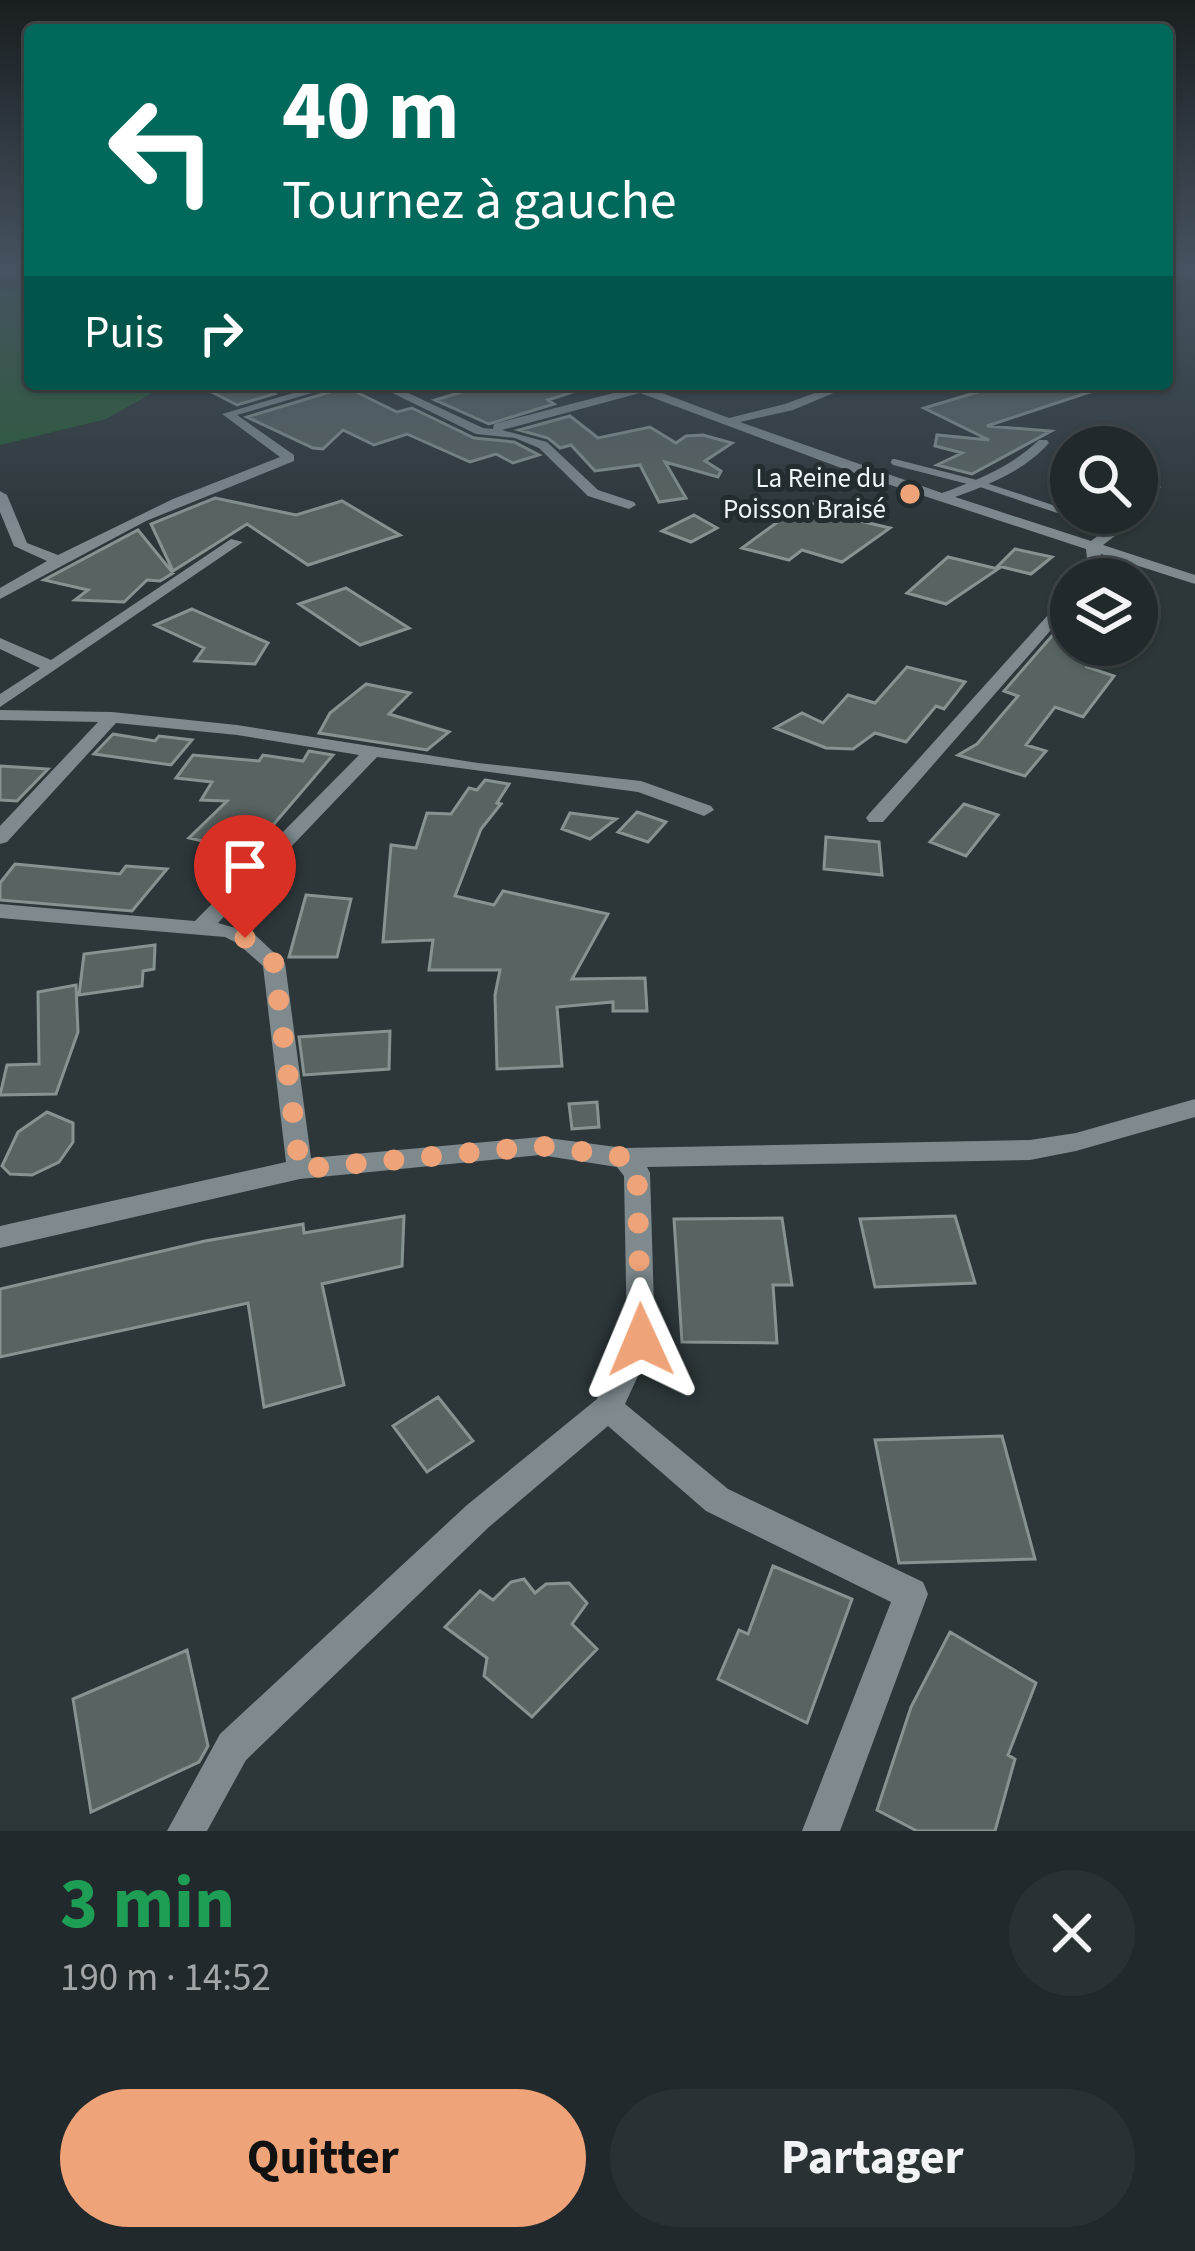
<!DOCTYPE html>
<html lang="fr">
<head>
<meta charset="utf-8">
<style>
  :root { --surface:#22292c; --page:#2a3134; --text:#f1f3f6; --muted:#a2a6a9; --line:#3f4548; --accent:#efa378 }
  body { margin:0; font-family:"Source Sans 3",sans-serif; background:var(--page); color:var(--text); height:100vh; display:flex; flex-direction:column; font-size:45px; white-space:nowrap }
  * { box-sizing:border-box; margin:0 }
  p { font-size:39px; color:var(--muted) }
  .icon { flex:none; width:66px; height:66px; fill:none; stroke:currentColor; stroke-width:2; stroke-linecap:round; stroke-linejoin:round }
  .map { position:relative; height:1831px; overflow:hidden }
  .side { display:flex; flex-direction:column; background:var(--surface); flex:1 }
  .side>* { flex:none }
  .banner { position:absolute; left:24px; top:24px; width:1149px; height:366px; border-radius:12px; box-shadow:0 3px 9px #0004,0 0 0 3px var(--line); background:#00695c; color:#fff; overflow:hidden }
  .controls { position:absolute; left:1050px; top:426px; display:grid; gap:24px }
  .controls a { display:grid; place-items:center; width:108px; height:108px; border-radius:50%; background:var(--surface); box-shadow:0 3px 9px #0004,0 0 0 3px var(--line); font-size:60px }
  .pin { position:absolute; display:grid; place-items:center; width:102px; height:102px; color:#fff; margin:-123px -51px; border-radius:50% 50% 50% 0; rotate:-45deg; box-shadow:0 0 12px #0007 }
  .pin .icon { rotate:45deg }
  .me { position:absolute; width:132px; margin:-66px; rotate:359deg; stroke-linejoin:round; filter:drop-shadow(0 0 9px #0008) }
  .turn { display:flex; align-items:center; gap:42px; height:252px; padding:0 60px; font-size:54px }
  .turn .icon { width:156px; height:156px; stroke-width:2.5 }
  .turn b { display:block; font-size:84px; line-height:102px }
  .then { display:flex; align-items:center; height:114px; padding:0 60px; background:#0003; gap:24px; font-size:45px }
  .round { display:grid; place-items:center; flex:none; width:126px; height:126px; border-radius:63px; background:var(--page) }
  .headline { display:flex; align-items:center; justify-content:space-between; height:204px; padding:0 60px }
  h1 { font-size:72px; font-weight:700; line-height:90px; color:#1e9e55 }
  .button { display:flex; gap:24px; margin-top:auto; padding:24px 60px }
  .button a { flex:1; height:138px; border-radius:72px; background:var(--accent); color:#111; font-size:48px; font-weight:700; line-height:138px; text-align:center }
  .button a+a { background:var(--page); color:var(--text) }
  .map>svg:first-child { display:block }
  .green { fill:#285d37 }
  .building { fill:#586462; stroke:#869391; stroke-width:3 }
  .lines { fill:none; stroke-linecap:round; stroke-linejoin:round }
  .service { stroke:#7e8a8e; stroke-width:6 }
  .minor { fill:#7e8a8e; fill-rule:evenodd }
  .route { stroke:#efa378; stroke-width:21; stroke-dasharray:0 37.8 }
  .poi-dot { fill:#efa378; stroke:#232d30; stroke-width:4.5 }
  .labels { text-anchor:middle; stroke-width:10; stroke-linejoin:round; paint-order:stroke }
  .far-poi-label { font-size:27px; fill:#eff6f8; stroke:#232d30; text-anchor:end }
</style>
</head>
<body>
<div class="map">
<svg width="1195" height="1831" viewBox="0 0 1195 1831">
  <rect width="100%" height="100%" fill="#2d373a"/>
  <path class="green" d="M0,289H30V384H159L161,388L106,419L0,445Z"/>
  <path class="building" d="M196,384H253L274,394L237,405Z
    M488,384H581L582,389L548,400L554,404L489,424L435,400Z
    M1004,384H1101L1102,388L987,426L1051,431L972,474L937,465L962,453L935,446L937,435L989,440L924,408Z
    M346,387L397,412L412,408L474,438L514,442L539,455L513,463L496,454L470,462L407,434L374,445L343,430L323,449L313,448L247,417Z
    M570,416L598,438L650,427L676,443L686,436L703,435L732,443L705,461L721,471L718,477L665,462L686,498L659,502L640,465L595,471L571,445L560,448L548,438L519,430Z
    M215,498L296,515L342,501L400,535L308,565L247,524L173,571L151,524Z
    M805,502L869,518L860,521L890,528L842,562L802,550L789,560L742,548Z
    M694,515L717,528L691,542L662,531Z
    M138,530L173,573L160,581L147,580L124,602L75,600L88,590L44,580Z
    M1015,549L1052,557L1031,574L998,566Z
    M948,557L998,569L946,604L907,593Z
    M346,588L409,628L360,645L299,604Z
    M192,609L268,643L255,664L195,661L204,648L155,625Z
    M1071,614V645H1102L1087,667L1114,676L1083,717L1055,707L1026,745L1046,751L1025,776L958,755L977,744L1018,696L1004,691Z
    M907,667L965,682L944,709L936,706L906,742L875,733L853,749L826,748L775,728L802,713L823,723L848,695L875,703Z
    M366,684L410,693L389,714L449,732L427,750L319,733L330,713Z
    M113,734L155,741L159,736L192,740L171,765L94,754Z
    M309,751L333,755L250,852L189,838L227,801L201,800L212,782L176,778L193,755L259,761L263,755L303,761Z
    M0,766L48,769L17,801L0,800Z
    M485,780L509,784L497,803L501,804L481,829L455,896L494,905L503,891L608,914L572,979L645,978L647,1011H613V1002L557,1007L562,1066L497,1069L495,995L500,970H429L433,940L383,942L391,845L416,848L427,813L451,814L469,788L477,790Z
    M964,804L998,815L966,856L930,842Z
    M637,812L666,822L648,842L618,832Z
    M570,813L616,819L590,839L562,829Z
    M826,837L879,842L882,875L824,869Z
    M15,864L120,874L126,866L167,869L132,911L0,900V883Z
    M306,895L351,899L337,957H289Z
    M155,945L154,969L143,971L142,986L79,995L84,954Z
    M76,985L78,1032L56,1094L0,1095L7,1065L39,1064L38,992Z
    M390,1031L389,1069L304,1075L299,1037Z
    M597,1102L599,1127L572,1129L569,1104Z
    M47,1112L73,1123V1142L59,1162L32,1175L10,1174L2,1166L18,1132Z
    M404,1216L402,1266L322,1284L344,1385L264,1407L248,1303L0,1357V1289L205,1241L303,1224L304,1233Z
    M955,1216L975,1283L875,1287L860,1219Z
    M782,1218L792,1285H773L777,1343L682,1342L674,1219Z
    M438,1397L473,1441L427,1472L393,1426Z
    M1002,1436L1035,1559L899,1563L875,1440Z
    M773,1566L852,1599L807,1723L718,1679L739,1630L748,1634Z
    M524,1579L535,1593L546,1584L569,1583L587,1603L572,1624L597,1649L532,1717L484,1676L487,1658L445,1627L480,1591L493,1600L511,1582Z
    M950,1632L1036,1683L1008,1755L1015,1759L995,1831H917L877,1810L911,1707Z
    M187,1650L208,1746L199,1762L91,1812L73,1699Z"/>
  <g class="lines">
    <path class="service" d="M894,462L980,484L1112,528"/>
    <path class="minor" d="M324,384H343L237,415L294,455V461L146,521L0,599V588L47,561L14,546L0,512V491L7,495L27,543L58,555L173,499L280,457L222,414Z
      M374,384H389L483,428L493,429L494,424L629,389L620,384L646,387L729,418L785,404L839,384H855L793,410L740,422L942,493C977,480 1011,467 1039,440H1047L1049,443C1024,471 990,484 955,497L1091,541L1128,513H1137V504L1149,484H1159L1161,487L1141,516L1103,545L1195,575V584L1101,554L1102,568L1094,579H1079L1088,568L1086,549L860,475L640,393L502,430L547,442L598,490L634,502L636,505L629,509L588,496L539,448L515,438L476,434Z
      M231,539L243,542L0,707V694L40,668L0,649V638L51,660Z
      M1071,593V607L883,822H869L866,818L869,814L1066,595Z
      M0,710L112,712L237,725L478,763L641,781L711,806L714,810L704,816L638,792L377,757L218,923L253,933L285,963L311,1158L540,1137L624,1148L1030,1140L1076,1133L1195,1099V1117L1076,1151L1030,1160L647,1167L650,1173L655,1339L625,1404L728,1489L923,1582L928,1594L840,1831H802L891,1602L706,1511L608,1426L489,1527L246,1760L207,1831H167L220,1734L467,1505L597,1399L627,1339L624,1176L617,1167L540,1155L300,1179L0,1248V1226L286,1162L263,966L237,943L225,937L0,918V904L195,921L359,755L237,735L116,723L7,842L0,844V826L98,722L0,720Z"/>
  </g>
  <linearGradient id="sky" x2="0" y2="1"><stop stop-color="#191e20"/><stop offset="0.51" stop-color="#465360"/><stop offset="1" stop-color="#465360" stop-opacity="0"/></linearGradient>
  <rect width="1195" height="527" fill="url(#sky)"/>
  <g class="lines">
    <path class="route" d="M245,938L274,963L300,1169L541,1146L624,1157L637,1172L641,1340"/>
  </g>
  <circle class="poi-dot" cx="910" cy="494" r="12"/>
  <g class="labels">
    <g class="far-poi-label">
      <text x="886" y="487">La Reine du<tspan x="886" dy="31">Poisson Braisé</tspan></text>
    </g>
  </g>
</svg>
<div class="controls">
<a><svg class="icon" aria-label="search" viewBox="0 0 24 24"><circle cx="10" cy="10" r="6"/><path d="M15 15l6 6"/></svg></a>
<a><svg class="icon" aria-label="layers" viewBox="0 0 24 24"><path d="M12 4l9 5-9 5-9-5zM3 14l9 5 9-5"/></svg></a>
</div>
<div class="pin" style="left:245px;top:938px;background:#d93025"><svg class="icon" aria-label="arrive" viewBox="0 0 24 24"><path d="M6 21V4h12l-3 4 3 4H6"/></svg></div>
<svg class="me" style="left:641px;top:1340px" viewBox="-20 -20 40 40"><path d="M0-17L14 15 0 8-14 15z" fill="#efa378" stroke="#fff" stroke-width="4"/></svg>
<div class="banner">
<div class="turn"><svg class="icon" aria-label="left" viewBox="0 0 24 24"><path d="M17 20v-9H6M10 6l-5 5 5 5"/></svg><div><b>40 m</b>Tournez à gauche</div></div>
<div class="then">Puis<svg class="icon" aria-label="right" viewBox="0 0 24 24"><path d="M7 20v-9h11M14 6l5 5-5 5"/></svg></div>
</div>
</div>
<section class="side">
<div class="headline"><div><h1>3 min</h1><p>190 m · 14:52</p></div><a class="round"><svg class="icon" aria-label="close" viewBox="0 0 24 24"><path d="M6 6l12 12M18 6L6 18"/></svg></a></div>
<div class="button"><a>Quitter</a><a>Partager</a></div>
</section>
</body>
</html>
